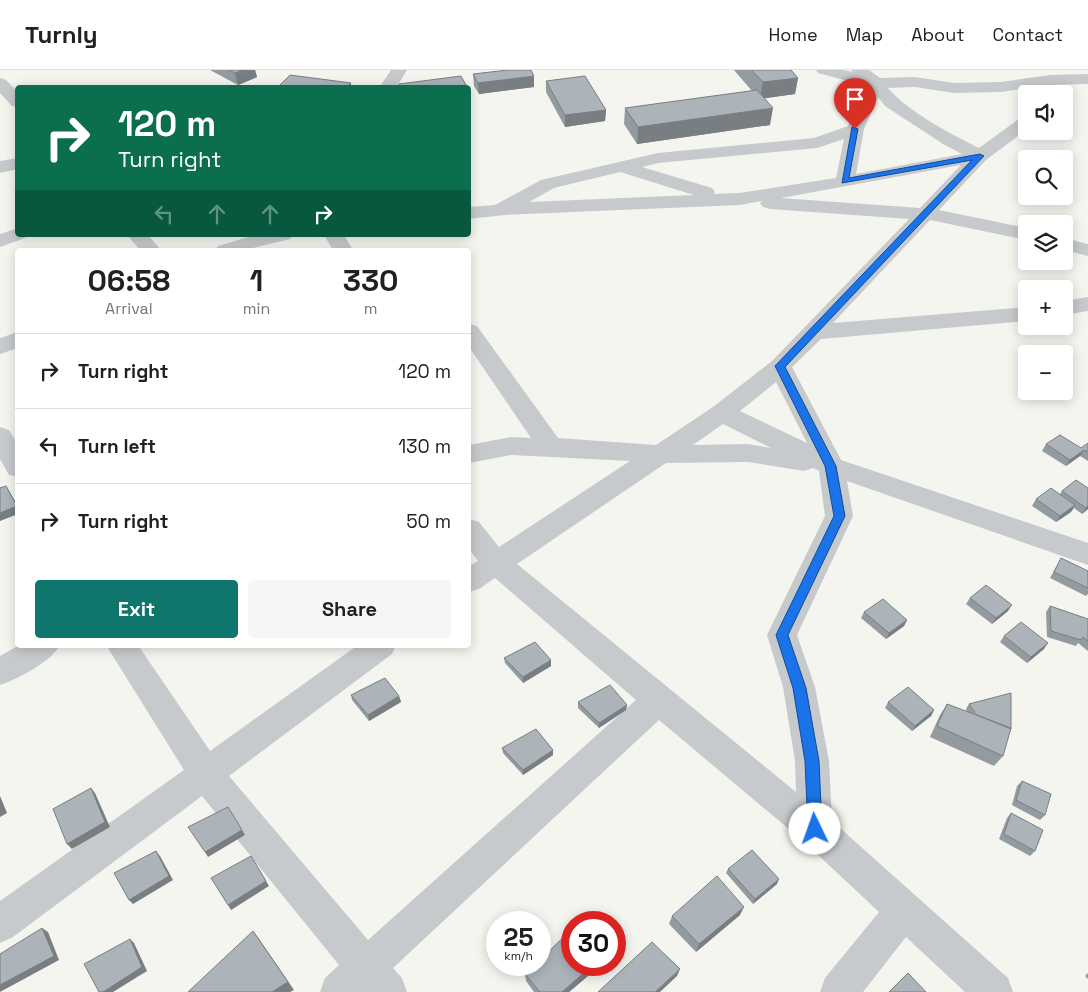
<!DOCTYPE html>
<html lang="en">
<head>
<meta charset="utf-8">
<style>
  :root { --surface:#fff; --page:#f6f6f6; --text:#202124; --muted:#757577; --line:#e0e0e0; --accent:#0f766e }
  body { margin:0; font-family:"Space Grotesk",sans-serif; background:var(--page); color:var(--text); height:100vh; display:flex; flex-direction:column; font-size:19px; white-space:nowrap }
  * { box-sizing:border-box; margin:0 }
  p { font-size:16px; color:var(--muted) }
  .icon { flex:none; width:28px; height:28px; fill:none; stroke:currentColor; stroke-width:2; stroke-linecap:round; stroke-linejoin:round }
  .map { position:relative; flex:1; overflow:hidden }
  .panel { position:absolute; left:15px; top:178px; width:456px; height:400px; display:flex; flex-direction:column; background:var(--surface); border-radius:5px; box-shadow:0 2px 12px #0003 }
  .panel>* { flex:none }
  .banner { position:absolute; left:15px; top:15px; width:456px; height:152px; border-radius:5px; box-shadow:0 2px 12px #0003; background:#0b6e4f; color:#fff; overflow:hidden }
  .buttons { position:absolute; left:1018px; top:15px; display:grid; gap:10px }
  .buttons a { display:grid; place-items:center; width:55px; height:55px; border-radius:5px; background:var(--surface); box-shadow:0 2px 12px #0003; font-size:25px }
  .speed { position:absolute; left:486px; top:841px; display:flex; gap:10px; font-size:25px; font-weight:700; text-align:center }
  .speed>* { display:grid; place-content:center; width:65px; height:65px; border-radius:50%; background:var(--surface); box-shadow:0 2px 12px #0003; line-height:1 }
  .speed small { font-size:12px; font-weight:400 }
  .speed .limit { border:8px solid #d22; background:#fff; color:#111 }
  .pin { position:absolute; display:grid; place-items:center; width:42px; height:42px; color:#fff; margin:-51px -21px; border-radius:50% 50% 50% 0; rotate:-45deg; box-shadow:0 0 5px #0007 }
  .pin .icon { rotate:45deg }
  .me { position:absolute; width:55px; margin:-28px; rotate:357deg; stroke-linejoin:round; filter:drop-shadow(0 0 4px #0008) }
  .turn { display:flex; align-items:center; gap:18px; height:105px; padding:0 20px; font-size:22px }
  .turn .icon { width:65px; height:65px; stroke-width:2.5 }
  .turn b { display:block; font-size:35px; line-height:42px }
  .lanes { display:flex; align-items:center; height:48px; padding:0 20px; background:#0003; justify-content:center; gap:25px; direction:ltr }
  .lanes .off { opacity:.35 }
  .eta { display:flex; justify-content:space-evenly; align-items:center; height:85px; text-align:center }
  .eta b { font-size:30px; font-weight:700; line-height:35px }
  .button { display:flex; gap:10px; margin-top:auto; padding:10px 20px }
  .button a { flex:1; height:58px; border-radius:5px; background:var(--accent); color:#fff; font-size:20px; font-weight:700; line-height:58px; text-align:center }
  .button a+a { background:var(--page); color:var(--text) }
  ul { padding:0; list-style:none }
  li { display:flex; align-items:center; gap:15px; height:75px; padding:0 20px; border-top:1px solid var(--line) }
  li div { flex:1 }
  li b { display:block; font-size:19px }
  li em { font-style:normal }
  header { display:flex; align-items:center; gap:30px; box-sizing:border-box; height:70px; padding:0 25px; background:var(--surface); border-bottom:1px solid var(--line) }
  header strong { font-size:24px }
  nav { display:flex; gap:28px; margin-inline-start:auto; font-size:18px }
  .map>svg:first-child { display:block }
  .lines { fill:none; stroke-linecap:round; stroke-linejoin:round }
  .minor { fill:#c7cacd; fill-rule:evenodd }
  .wall { fill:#949ba0 }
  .shaded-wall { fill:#787e82 }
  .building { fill:#acb4ba; stroke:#787e82 }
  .route { fill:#1a73e8; stroke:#114b97 }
</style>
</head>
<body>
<header>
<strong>Turnly</strong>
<nav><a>Home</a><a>Map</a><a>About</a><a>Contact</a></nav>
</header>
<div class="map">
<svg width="1088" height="922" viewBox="0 0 1088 922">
  <rect width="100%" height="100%" fill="#f5f5f0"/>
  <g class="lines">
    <path class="minor" d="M391,0H407L396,18H379Z
      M816,0H843L853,2L851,0H869L880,8L915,7L954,13L1001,12L1050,5L1088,4V14L1050,15L1001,22L954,23L915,17L888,18C907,41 951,64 979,78L1020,48L1026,47V60L986,90L939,140L1026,158V170L930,150L833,253L1026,237V251L821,269L792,297L841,390L1088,473V495L847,411L853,446L797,565L815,617L829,691L832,751L1008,908L1013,922H965L906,867L863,922H820L825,908L879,842L803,771L659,650L393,898L402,908L407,922H320L325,908L339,895L202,726L13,867L0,873V831L184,700L106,575H138L210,681L358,575H396L392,584L229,706L368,870L636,630L495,508L479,519L469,522V496L478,491L469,479V449L479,452L499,477L630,391L511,385L469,393V375L511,367L531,368L469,277V254L477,256L558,368L656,375L713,337L772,291L909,149L770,139L763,137L760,133L762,131L739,135L505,145L469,149V137L495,135L541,110L658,83L814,68L848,56L867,16L818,3ZM878,27L885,36L943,74L962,84L856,104L864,59ZM844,69L836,108L739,123L713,124L715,122L712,118L642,97L658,93L817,78ZM961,95L920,138L781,128ZM620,102L694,125L529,132L554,118ZM776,312L807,373L740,341ZM723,354L771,378L748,374L693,375ZM748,392L804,401L813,398L819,401L825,446L767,565L783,617L795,691L796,722L517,494L666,393Z
      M0,8L6,10L18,22V37L12,36L0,23Z
      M18,88V99L0,103V91Z
      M18,158V165H27L25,168L0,177V164Z
      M127,165H148L161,180H140Z
      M255,165H293L290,169L245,180H215L218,176Z
      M324,165H344L353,180H333Z
      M1064,168L1088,174V186L1064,180Z
      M1088,227V241L1064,245V231Z
      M18,262V278L0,284V268Z
      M0,357L9,360L18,375V407L9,405L0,389Z
      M19,575H60C52,591 18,609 0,615V586Z"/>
  </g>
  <path class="wall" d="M210,0H255L257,7L238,15Z
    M734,0H791L798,8L795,24L764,28L770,55L637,74L624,54L625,38L752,21Z
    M473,4L534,17L479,24L474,16Z
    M546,11L606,40L605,51L565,57L546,22Z
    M1088,373V391L1080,386L1066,396L1042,381L1046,374L1081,378Z
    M1088,418V439L1082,444L1074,438L1071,442L1056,452L1032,436L1036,429L1060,424L1062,421Z
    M1061,488L1088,501V524L1086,526L1050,508Z
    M970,528L1008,541L992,554L966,534Z
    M1050,536L1088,549V581L1078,573L1076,576L1047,567L1046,542Z
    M864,542L907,550L904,556L886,569L861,548Z
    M1004,566L1044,579L1027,593L1000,572Z
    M504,588L551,596L523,613L505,593Z
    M351,625L399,626L401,632L369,651L352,630Z
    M578,632L627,635L626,640L599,658L578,638Z
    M888,632L934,640L931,646L912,661L885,638Z
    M947,634L967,642L966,639L969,634L1003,686L994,696L930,667L940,645Z
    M502,678L553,685L523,705L503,683Z
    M1022,711L1045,745L1040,750L1012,735L1017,716Z
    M1011,743L1035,781L1030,786L999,769L1007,748Z
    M728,799L777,814L753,834L726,803Z
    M740,845L696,882L669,854L672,846Z
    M572,895H601L569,922H534L526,911L525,904Z
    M1088,903V909L1085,906Z"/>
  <path class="shaded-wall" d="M243,0H255L257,7L238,15L235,3Z
    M534,6V17L479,24L478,13Z
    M798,8L795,24L760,29L763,12Z
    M351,13V18H346Z
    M466,15V18H446Z
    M773,38L770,55L637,74L638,57Z
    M606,40L605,51L565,57V45Z
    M1084,380L1080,386L1066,396L1070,390Z
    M6,416L18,436V444L0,451V443Z
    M1075,435L1071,442L1056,452L1060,446Z
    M1088,436V439L1082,444L1086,438Z
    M1012,535L1008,541L992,554L996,548Z
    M907,550L904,556L886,569L889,563Z
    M1048,573L1044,579L1027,593L1031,587Z
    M551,590V596L523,613V607Z
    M399,626L401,632L369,651L368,645Z
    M627,635L626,640L599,658V653Z
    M934,640L931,646L912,661L915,656Z
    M553,680V685L523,705V700Z
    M91,718L95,723L110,757L72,779L67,774Z
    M0,726L7,743L0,747Z
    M228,737L245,765L208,787L205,782Z
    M156,781L160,786L173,810L133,834L129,830Z
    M251,786L269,816L231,840L228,835Z
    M779,809L777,814L753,834L755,829Z
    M744,837L740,845L696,882L699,874Z
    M42,858L48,862L59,890L0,922V915Z
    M253,861L259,869L294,920L290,922H272Z
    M130,869L134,873L147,901L113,922H103Z
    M593,895H601L569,922H562Z
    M680,899L677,906L660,922H655Z"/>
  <path class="building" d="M229,0H243L235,3Z
    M508,0H531L534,6L478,13L473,4Z
    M751,0H791L798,8L763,12Z
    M290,5L351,13L346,18H288L279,16Z
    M461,6L466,15L446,18H401L399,14Z
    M585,6L606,40L565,45L546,11Z
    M757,20L773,38L638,57L625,38Z
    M1060,365L1081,378L1088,373V382L1084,380L1070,390L1046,374Z
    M1076,410L1088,418V436L1086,438L1062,421Z
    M6,416L17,436L0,443V418Z
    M1051,418L1075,435L1060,446L1036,429Z
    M1061,488L1088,501V518L1054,502Z
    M986,515L1012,535L996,548L970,528Z
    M883,529L907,550L889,563L864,542Z
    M1050,536L1088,549V571L1083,567L1081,570L1051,561Z
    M1021,552L1048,573L1031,587L1004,566Z
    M535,572L551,590L523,607L504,588Z
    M385,608L399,626L368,645L351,625Z
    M610,615L627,635L599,653L578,632Z
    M908,617L934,640L915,656L888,632Z
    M1011,623V659L977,645L969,634Z
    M947,634L1011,658L1003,686L937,656Z
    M536,659L553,680L523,700L502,678Z
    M1022,711L1051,724L1045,745L1016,730Z
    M91,718L105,752L67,774L53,739Z
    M228,737L242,760L205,782L188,757Z
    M1011,743L1043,760L1035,781L1004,764Z
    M752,780L779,809L755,829L728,799Z
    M156,781L169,806L129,830L114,803Z
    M251,786L266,811L228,835L211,808Z
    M717,806L744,837L699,874L672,846Z
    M42,858L54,886L0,915V884Z
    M572,859V895H593L562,922H540L525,904L535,895H540V890Z
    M253,861L288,912L272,922H188Z
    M130,869L142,897L103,922H99L84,894Z
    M652,872L680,899L655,922H598Z
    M908,903L926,922H889Z"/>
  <path class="route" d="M852,57L858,59L849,108L980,84L984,86L785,297L836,396L845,446L788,565L806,618L819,691L822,759L820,764L815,766L810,764L808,759L805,691L793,618L776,565L834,446L825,396L775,296L972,90L842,113Z"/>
</svg>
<div class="buttons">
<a><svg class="icon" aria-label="sound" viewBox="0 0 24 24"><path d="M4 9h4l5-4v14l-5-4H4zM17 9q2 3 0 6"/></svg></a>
<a><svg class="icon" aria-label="search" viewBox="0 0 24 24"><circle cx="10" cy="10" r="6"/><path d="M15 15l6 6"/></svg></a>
<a><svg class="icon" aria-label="layers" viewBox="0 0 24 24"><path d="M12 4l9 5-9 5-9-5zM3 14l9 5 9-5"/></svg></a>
<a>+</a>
<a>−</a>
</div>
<div class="speed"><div>25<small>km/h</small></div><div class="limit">30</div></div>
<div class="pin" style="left:855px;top:59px;background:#d93025"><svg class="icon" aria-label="arrive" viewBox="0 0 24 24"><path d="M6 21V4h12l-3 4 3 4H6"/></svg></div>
<svg class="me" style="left:815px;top:759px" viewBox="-20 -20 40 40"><circle r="19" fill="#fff"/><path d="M0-13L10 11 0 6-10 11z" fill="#1a73e8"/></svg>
<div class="banner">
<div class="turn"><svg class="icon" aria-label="right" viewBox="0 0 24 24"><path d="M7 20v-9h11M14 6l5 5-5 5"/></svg><div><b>120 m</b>Turn right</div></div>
<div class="lanes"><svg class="icon off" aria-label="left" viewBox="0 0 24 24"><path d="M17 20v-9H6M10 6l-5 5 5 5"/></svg><svg class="icon off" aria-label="ahead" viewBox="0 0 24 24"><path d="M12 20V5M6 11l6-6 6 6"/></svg><svg class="icon off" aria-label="ahead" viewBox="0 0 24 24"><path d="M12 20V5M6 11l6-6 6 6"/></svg><svg class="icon" aria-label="right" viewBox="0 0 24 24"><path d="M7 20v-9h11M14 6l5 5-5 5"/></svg></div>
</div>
<section class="panel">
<div class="eta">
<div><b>06:58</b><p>Arrival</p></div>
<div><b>1</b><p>min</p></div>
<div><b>330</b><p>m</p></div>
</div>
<ul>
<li><svg class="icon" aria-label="right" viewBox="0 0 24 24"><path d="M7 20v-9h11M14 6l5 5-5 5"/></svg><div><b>Turn right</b></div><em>120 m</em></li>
<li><svg class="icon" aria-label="left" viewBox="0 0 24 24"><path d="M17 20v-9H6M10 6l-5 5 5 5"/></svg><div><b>Turn left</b></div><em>130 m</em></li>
<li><svg class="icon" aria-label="right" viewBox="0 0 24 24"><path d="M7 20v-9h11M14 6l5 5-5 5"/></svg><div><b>Turn right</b></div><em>50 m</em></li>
</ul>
<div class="button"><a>Exit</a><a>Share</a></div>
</section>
</div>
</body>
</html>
